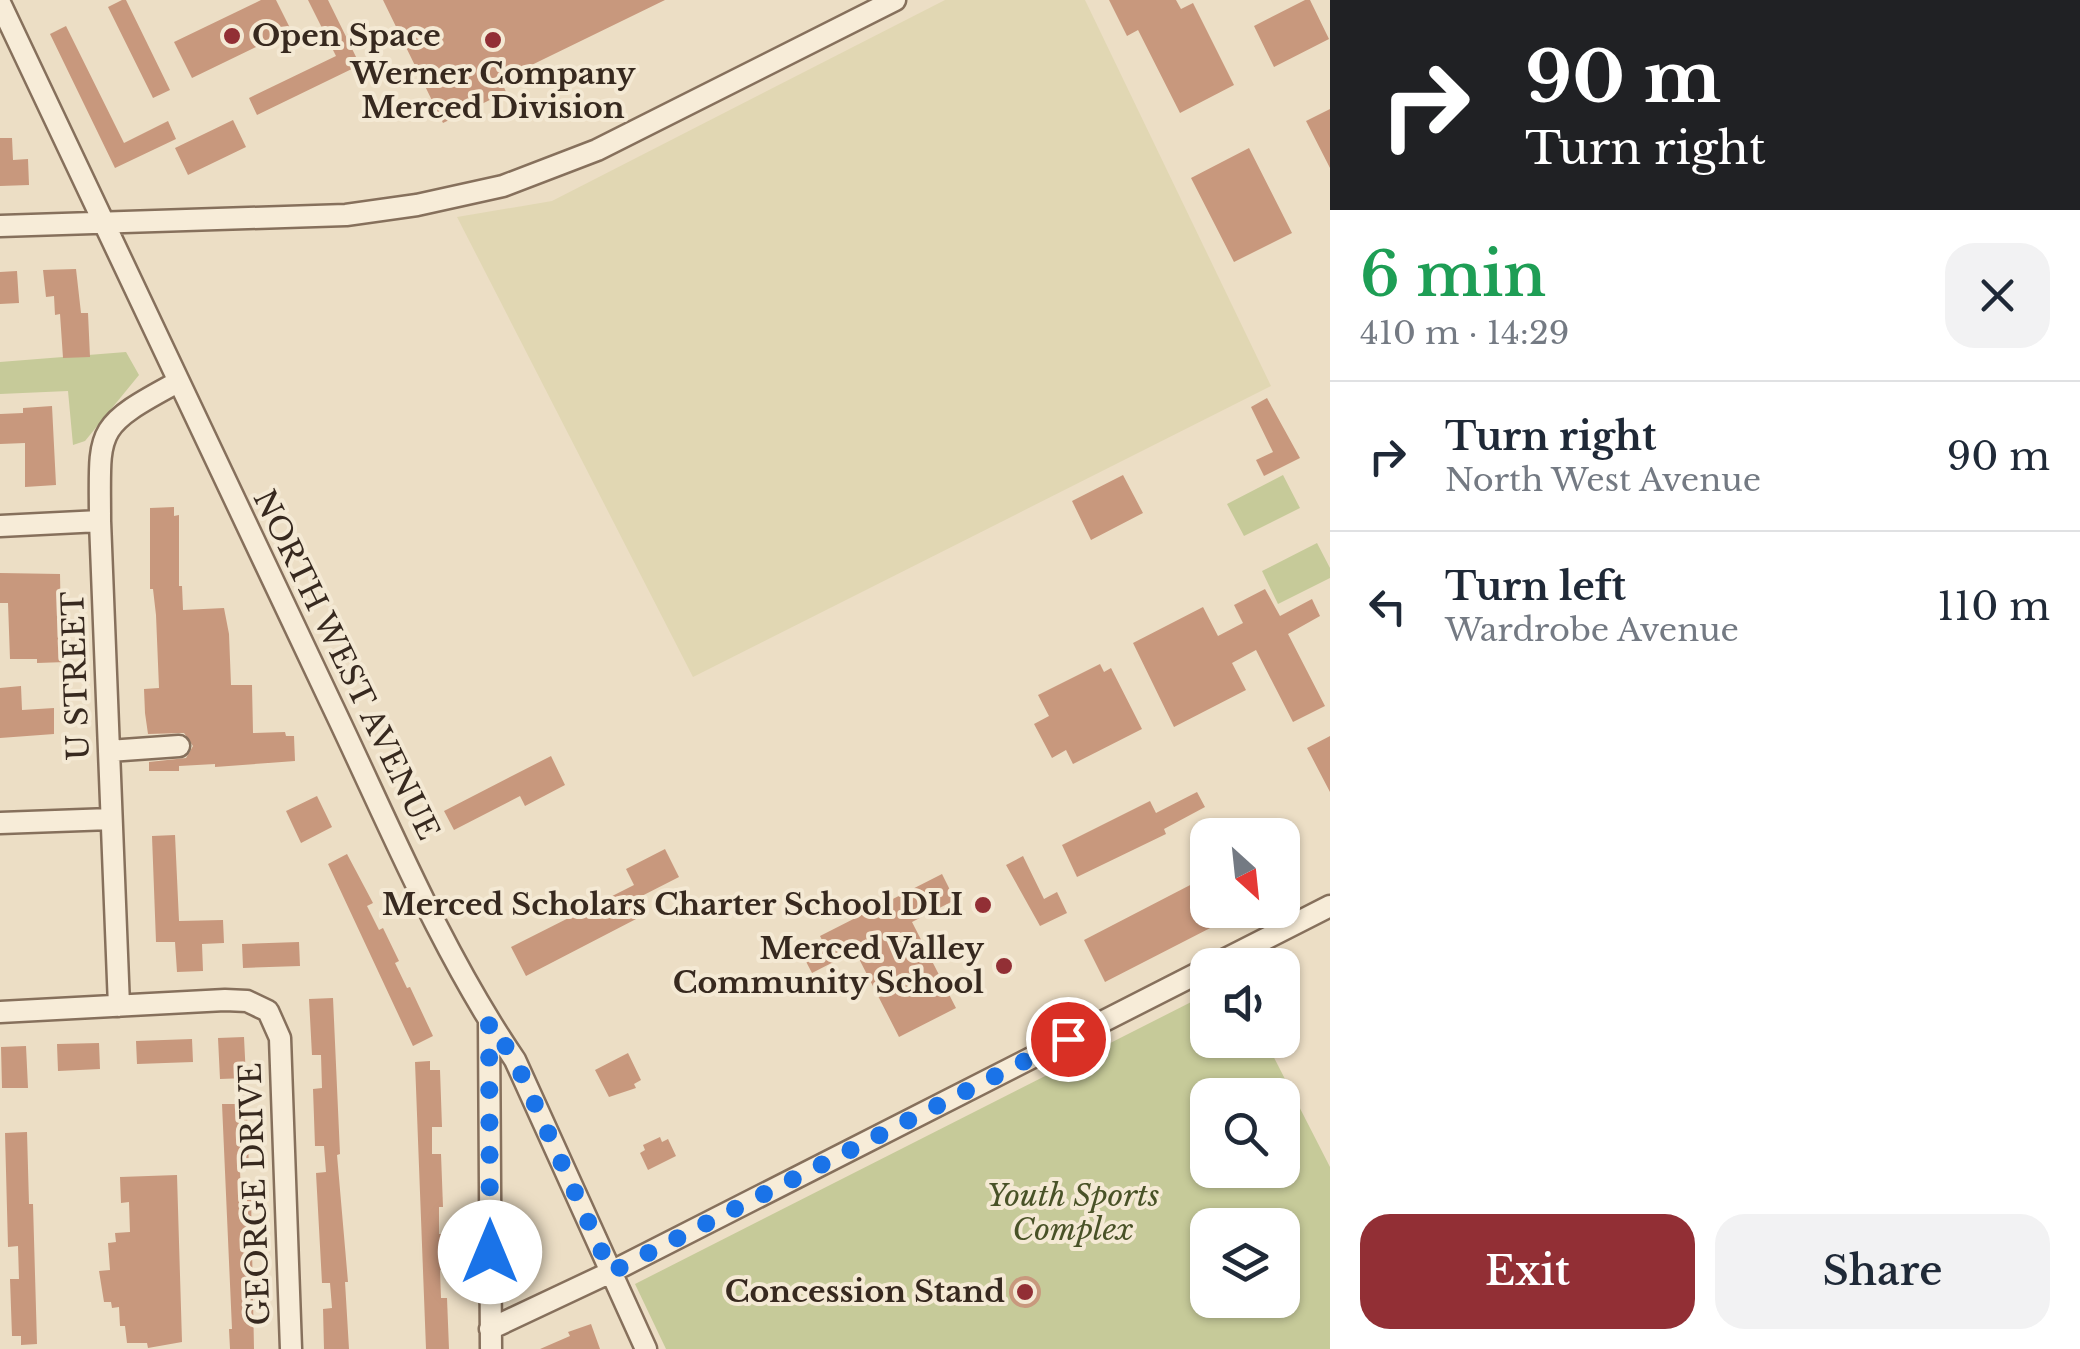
<!DOCTYPE html>
<html lang="en">
<head>
<meta charset="utf-8">
<style>
  :root { --surface:#fff; --page:#f2f2f3; --text:#1f2937; --muted:#747a83; --line:#e0e1e3; --accent:#922f35 }
  body { margin:0; font-family:"Libre Baskerville",serif; background:var(--page); color:var(--text); height:100vh; display:flex; flex-direction:column; font-size:38px; white-space:nowrap }
  * { box-sizing:border-box; margin:0 }
  p { font-size:32px; color:var(--muted) }
  .icon { flex:none; width:55px; height:55px; fill:none; stroke:currentColor; stroke-width:2; stroke-linecap:round; stroke-linejoin:round }
  .map { position:relative; flex:1; overflow:hidden }
  .drawer { display:flex; flex-direction:column; background:var(--surface); width:750px }
  .drawer>* { flex:none }
  .guide { background:#202124; color:#fff; overflow:hidden }
  .needle { width:65px; rotate:153deg }
  .controls { position:absolute; left:1190px; top:818px; display:grid; gap:20px }
  .controls a { display:grid; place-items:center; width:110px; height:110px; border-radius:20px; background:var(--surface); box-shadow:0 2px 8px #0004; font-size:50px }
  .pin { position:absolute; display:grid; place-items:center; width:85px; height:85px; color:#fff; margin:-42px; border:5px solid #fff; border-radius:50%; box-shadow:0 2px 10px #0007 }
  .me { position:absolute; width:110px; margin:-55px; rotate:0deg; stroke-linejoin:round; filter:drop-shadow(0 0 8px #0008) }
  .turn { display:flex; align-items:center; gap:35px; height:210px; padding:0 30px; font-size:45px }
  .turn .icon { width:130px; height:130px; stroke-width:2.5 }
  .turn b { display:block; font-size:70px; line-height:85px }
  .round { display:grid; place-items:center; flex:none; width:105px; height:105px; border-radius:30px; background:var(--page) }
  .overview { display:flex; align-items:center; justify-content:space-between; height:170px; padding:0 30px }
  h1 { font-size:60px; font-weight:600; line-height:75px; color:#1e9e55 }
  .action { display:flex; gap:20px; margin-top:auto; padding:20px 30px }
  .action a { flex:1; height:115px; border-radius:30px; background:var(--accent); color:#fff; font-size:40px; font-weight:600; line-height:115px; text-align:center }
  .action a+a { background:var(--page); color:var(--text) }
  ul { padding:0; list-style:none }
  li { display:flex; align-items:center; gap:30px; height:150px; padding:0 30px; border-top:2px solid var(--line) }
  li div { flex:1 }
  li b { display:block; font-size:38px }
  li em { font-style:normal }
  main { display:flex; flex:1; min-height:0 }
  .map>svg:first-child { display:block }
  .farmland { fill:#e1d7b3 }
  .green { fill:#c6ca99; fill-rule:evenodd }
  .building { fill:#c8987d }
  .lines { fill:none; stroke-linecap:round; stroke-linejoin:round }
  .minor-casing { stroke:#86705c; stroke-width:25 }
  .minor { stroke:#f7ecd8; stroke-width:20 }
  .route { stroke:#1a73e8; stroke-width:18; stroke-dasharray:0 32.4 }
  .poi-dot { fill:#922f35; stroke:#f4e9d4; stroke-width:4 }
  .labels { text-anchor:middle; stroke-width:8; stroke-linejoin:round; paint-order:stroke }
  .poi-label { font-size:30px; font-weight:bold; fill:#37291f; stroke:#f4e9d4; text-anchor:end }
  .street-label { font-size:30px; fill:#37291f; stroke:#f4e9d4 }
  .park-label { font-size:30px; font-style:italic; fill:#495227; stroke:#f4e9d4 }
</style>
</head>
<body>
<main>
<div class="map">
<svg width="1330" height="1349" viewBox="0 0 1330 1349">
  <rect width="100%" height="100%" fill="#ecdec5"/>
  <path class="farmland" d="M945,0H1085L1271,386L693,677L457,217L552,201Z"/>
  <path class="green" d="M126,352L139,375L85,441L73,445L68,391L0,394V362Z
    M1283,475L1300,508L1244,536L1227,504Z
    M1317,543L1330,568V578L1278,604L1262,571Z
    M1207,994L1208,1040H1265L1330,1167V1349H666L635,1284ZM1208,1095H1282V1170H1208ZM1208,1225H1282V1300H1208Z"/>
  <path class="building" d="M122,0H126L170,90L153,98L108,7Z
    M261,0H276L291,30L192,78L174,42Z
    M308,0H328L360,65L257,115L249,98L336,56Z
    M383,0H665L501,80L506,92L443,123Z
    M1109,0H1176L1181,9L1193,3L1234,85L1180,113L1138,30L1127,36Z
    M1305,0H1310L1329,39L1274,67L1254,26Z
    M66,26L124,143L168,121L176,139L115,168L50,34Z
    M1330,109V168L1306,121Z
    M233,120L246,147L188,175L175,148Z
    M0,138H12L13,160L28,159L29,185L0,186Z
    M1249,148L1292,233L1234,262L1191,178Z
    M76,269L81,313H88L90,357L63,358L60,314L55,315L54,296L46,297L43,270Z
    M17,271L19,303L0,304V272Z
    M1267,398L1300,458L1264,476L1256,460L1273,452L1251,407Z
    M52,406L56,485L25,487V443L0,444V414L23,413V408Z
    M1123,475L1143,513L1091,540L1072,501Z
    M174,507V516L179,515V586H182L183,610L224,608L229,634L231,685H252L253,733L285,732L286,736H294L295,761L215,767V764L179,766V771H149V762L186,758L193,746L184,733L148,734L145,713L144,689L159,688L156,615L153,589H150V508Z
    M0,573L60,574L61,627L65,628L66,662L37,663V659H10L8,603H0Z
    M1265,589L1280,616L1312,599L1320,616L1288,634L1325,706L1293,722L1256,650L1232,663L1246,690L1174,727L1133,643L1203,607L1218,636L1243,623L1234,605Z
    M1100,664L1104,672L1111,668L1142,729L1073,764L1066,750L1052,758L1034,724L1049,716L1038,695Z
    M21,686L22,710L54,708V734L0,738V688Z
    M1330,736V792L1307,748Z
    M551,756L565,785L525,806L520,796L454,830L444,811Z
    M1197,792L1205,807L1164,829L1166,834L1077,877L1062,845L1150,801L1156,813Z
    M317,796L332,827L301,843L286,811Z
    M175,835L179,921L223,920L224,943L202,944L203,971L177,972L175,942H156L152,836Z
    M665,849L679,877L630,902L638,918L526,976L511,947L634,885L626,869Z
    M347,854L373,903L367,906L379,930L383,928L399,961L395,963L407,988L410,987L433,1036L413,1046L328,864Z
    M1023,856L1044,899L1057,892L1067,913L1040,926L1006,865Z
    M942,874L955,900L912,922L956,1008L899,1037L855,951L812,973L801,952L823,942L820,936Z
    M1196,882L1218,924L1105,982L1084,940Z
    M299,942L300,966L243,968L242,944Z
    M333,998L340,1154L337,1155L348,1282H345L349,1349H324L323,1309L332,1308L330,1283H322L316,1173L326,1172L324,1146H315L313,1089L322,1088L321,1055H312L309,999Z
    M244,1037L246,1078L220,1079L218,1038Z
    M192,1039L193,1062L137,1064L136,1041Z
    M99,1043L100,1069L58,1071L57,1044Z
    M26,1046L28,1088H2L1,1047Z
    M628,1053L641,1080L634,1084L636,1088L609,1097L595,1070Z
    M430,1061V1070H440L442,1127H432V1154H441L443,1207H439V1234H445L446,1269L440,1270L441,1298H447L449,1349H426L415,1062Z
    M222,1104H238L239,1112H247L249,1169L240,1170L241,1196H251L254,1349H230L229,1329H232Z
    M27,1132L29,1204H33L37,1344L21,1345V1336H12L10,1279H19L18,1246L8,1247L5,1133Z
    M660,1137L662,1142L668,1139L676,1156L648,1170L640,1153L645,1150L643,1145Z
    M177,1175L182,1342L148,1348L147,1343H127L125,1326H120L119,1307L112,1308L111,1302H104L99,1271L110,1270L108,1243L116,1242L115,1233L130,1232L129,1202L121,1203L120,1177Z
    M1009 1292a16 16 0 1 1 32 0a16 16 0 1 1-32 0Z
    M591,1324L600,1349H540L570,1336L568,1332Z"/>
  <g class="lines">
    <defs>
      <path id="minor" d="M0,3C112,236 219,470 331,703C388,822 440,950 515,1060L646,1349
        M0,226L346,215L417,205L503,186L597,150L895,0
        M0,526L100,521
        M109,751L179,746
        M0,823L111,819
        M1214,965L1330,906
        M119,1006L100,521C100,430 92,428 176,383
        M0,1012L225,1000L247,1001L268,1011L280,1038L291,1349
        M489,1022L491,1349
        M490,1329L611,1272L1208,968"/>
    </defs>
    <use href="#minor" class="minor-casing"/>
    <use href="#minor" class="minor"/>
  </g>
  <g class="lines">
    <path class="route" d="M490,1252L489,1022L515,1060L611,1272L1068,1039"/>
  </g>
  <g class="poi-dot">
    <circle cx="232" cy="36" r="10"/>
    <circle cx="493" cy="40" r="10"/>
    <circle cx="983" cy="905" r="10"/>
    <circle cx="1004" cy="966" r="10"/>
    <circle cx="1025" cy="1292" r="10"/>
  </g>
  <g class="labels">
    <g class="poi-label">
      <text x="252" y="46" text-anchor="start">Open Space</text>
      <text x="493" y="84" text-anchor="middle">Werner Company<tspan x="493" dy="34">Merced Division</tspan></text>
      <text x="963" y="915">Merced Scholars Charter School DLI</text>
      <text x="984" y="959">Merced Valley<tspan x="984" dy="34">Community School</tspan></text>
      <text x="1005" y="1302">Concession Stand</text>
    </g>
    <g class="street-label">
      <text transform="translate(346 665) rotate(64)" y="10">NORTH WEST AVENUE</text>
      <text transform="translate(76 676) rotate(-92)" y="10">U STREET</text>
      <text transform="translate(255 1194) rotate(-92)" y="10">GEORGE DRIVE</text>
    </g>
    <g class="park-label">
      <text x="1073" y="1206">Youth Sports<tspan x="1073" dy="34">Complex</tspan></text>
    </g>
  </g>
</svg>
<div class="controls">
<a><svg class="needle" viewBox="-14 -14 28 28"><path d="M0-13l5 13h-10z" fill="#e53935"/><path d="M0 13l5-13h-10z" fill="#747a83"/></svg></a>
<a><svg class="icon" aria-label="sound" viewBox="0 0 24 24"><path d="M4 9h4l5-4v14l-5-4H4zM17 9q2 3 0 6"/></svg></a>
<a><svg class="icon" aria-label="search" viewBox="0 0 24 24"><circle cx="10" cy="10" r="6"/><path d="M15 15l6 6"/></svg></a>
<a><svg class="icon" aria-label="layers" viewBox="0 0 24 24"><path d="M12 4l9 5-9 5-9-5zM3 14l9 5 9-5"/></svg></a>
</div>
<div class="pin" style="left:1068px;top:1039px;background:#d93025"><svg class="icon" aria-label="arrive" viewBox="0 0 24 24"><path d="M6 21V4h12l-3 4 3 4H6"/></svg></div>
<svg class="me" style="left:490px;top:1252px" viewBox="-20 -20 40 40"><circle r="19" fill="#fff"/><path d="M0-13L10 11 0 6-10 11z" fill="#1a73e8"/></svg>
</div>
<section class="drawer">
<div class="guide">
<div class="turn"><svg class="icon" aria-label="right" viewBox="0 0 24 24"><path d="M7 20v-9h11M14 6l5 5-5 5"/></svg><div><b>90 m</b>Turn right</div></div>
</div>
<div class="overview"><div><h1>6 min</h1><p>410 m · 14:29</p></div><a class="round"><svg class="icon" aria-label="close" viewBox="0 0 24 24"><path d="M6 6l12 12M18 6L6 18"/></svg></a></div>
<ul>
<li><svg class="icon" aria-label="right" viewBox="0 0 24 24"><path d="M7 20v-9h11M14 6l5 5-5 5"/></svg><div><b>Turn right</b><p>North West Avenue</p></div><em>90 m</em></li>
<li><svg class="icon" aria-label="left" viewBox="0 0 24 24"><path d="M17 20v-9H6M10 6l-5 5 5 5"/></svg><div><b>Turn left</b><p>Wardrobe Avenue</p></div><em>110 m</em></li>
</ul>
<div class="action"><a>Exit</a><a>Share</a></div>
</section>
</main>
</body>
</html>
